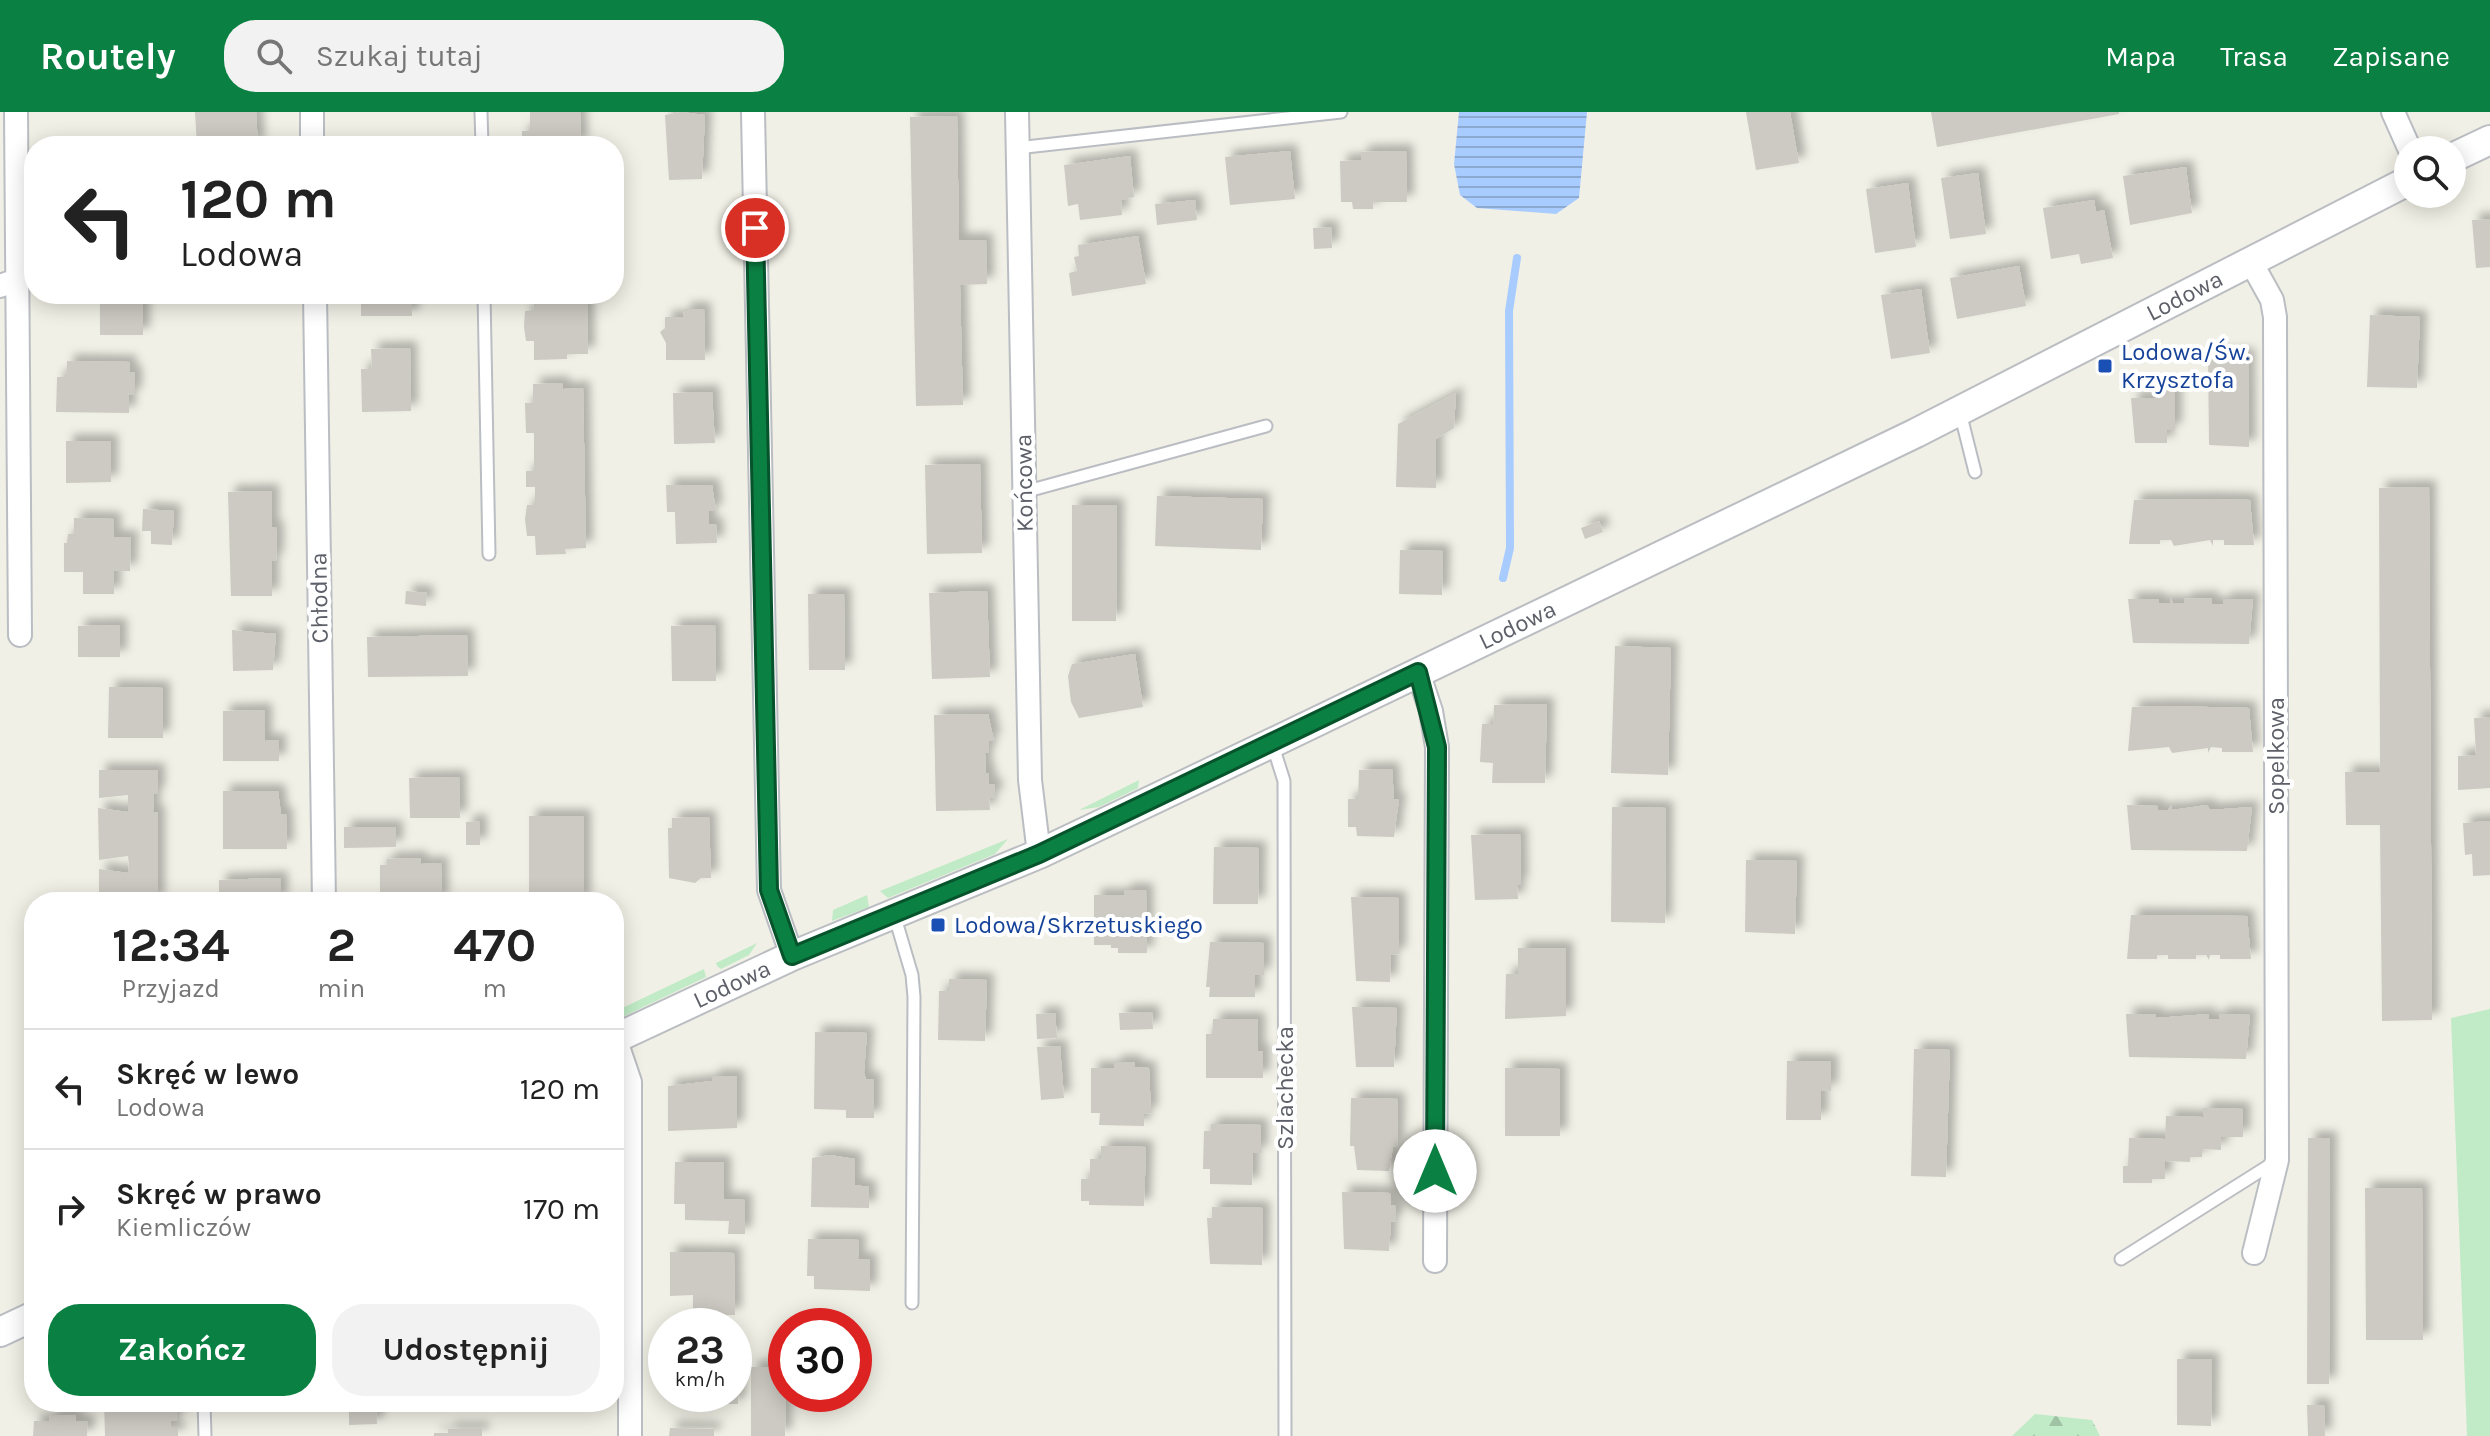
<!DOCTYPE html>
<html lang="pl">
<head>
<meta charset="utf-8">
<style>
  :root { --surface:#fff; --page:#f2f2f2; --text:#222; --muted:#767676; --line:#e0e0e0; --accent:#0b8043 }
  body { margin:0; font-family:Karla,sans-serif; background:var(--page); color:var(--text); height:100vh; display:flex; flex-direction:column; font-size:30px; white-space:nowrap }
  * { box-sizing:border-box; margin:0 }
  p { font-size:26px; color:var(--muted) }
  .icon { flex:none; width:44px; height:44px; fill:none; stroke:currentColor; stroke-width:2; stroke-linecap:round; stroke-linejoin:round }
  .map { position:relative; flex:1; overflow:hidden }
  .sheet { position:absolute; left:24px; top:780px; width:600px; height:520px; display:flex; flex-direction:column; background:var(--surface); border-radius:32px; box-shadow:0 4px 20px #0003 }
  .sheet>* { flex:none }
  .hud { position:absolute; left:24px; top:24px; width:600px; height:168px; border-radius:32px; box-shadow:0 4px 20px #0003; background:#fff; color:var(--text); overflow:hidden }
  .buttons { position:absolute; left:2394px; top:24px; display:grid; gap:16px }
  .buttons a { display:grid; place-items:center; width:72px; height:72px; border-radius:50%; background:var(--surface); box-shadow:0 4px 20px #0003; font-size:40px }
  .speed { position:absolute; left:648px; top:1196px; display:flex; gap:16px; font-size:40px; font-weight:700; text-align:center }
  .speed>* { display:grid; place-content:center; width:104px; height:104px; border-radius:50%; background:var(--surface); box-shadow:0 4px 20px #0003; line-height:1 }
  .speed small { font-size:20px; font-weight:400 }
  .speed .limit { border:12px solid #d22; background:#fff; color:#111 }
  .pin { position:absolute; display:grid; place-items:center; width:68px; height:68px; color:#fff; margin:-34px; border:4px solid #fff; border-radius:50%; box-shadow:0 2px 8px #0007 }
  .me { position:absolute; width:88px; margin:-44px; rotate:0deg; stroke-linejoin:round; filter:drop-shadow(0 0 6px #0008) }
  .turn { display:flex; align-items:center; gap:28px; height:168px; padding:0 24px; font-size:36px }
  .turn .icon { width:104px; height:104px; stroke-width:2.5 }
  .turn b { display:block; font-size:56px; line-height:68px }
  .eta { display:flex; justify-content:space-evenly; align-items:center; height:136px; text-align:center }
  .eta b { font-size:48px; font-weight:700; line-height:56px }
  .button { display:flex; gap:16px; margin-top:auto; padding:16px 24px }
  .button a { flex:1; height:92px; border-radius:32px; background:var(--accent); color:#fff; font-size:32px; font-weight:700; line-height:92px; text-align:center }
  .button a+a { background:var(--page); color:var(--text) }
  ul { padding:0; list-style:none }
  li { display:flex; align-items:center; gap:24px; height:120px; padding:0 24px; border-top:2px solid var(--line) }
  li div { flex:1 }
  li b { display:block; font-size:30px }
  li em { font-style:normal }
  header { display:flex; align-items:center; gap:48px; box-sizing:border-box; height:112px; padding:0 40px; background:var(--accent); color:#fff }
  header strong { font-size:38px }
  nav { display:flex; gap:44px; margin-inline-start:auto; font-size:28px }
  .search { width:560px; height:72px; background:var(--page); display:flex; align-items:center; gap:20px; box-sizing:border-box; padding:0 28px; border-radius:32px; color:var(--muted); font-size:30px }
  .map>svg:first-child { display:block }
  .green { fill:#c0ebc6 }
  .forest { fill:url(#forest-firs) }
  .water { fill:url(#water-rules) }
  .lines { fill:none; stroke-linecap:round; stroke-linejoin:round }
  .stream { stroke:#a8ccff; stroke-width:8 }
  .building { fill:#cccac2; filter:url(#shadow) }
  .service-casing { stroke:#babdc2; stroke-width:15 }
  .minor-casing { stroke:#babdc2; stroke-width:26 }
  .tertiary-casing { stroke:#babdc2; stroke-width:32 }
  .service { stroke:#fff; stroke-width:11 }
  .minor { stroke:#fff; stroke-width:22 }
  .tertiary { stroke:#fff; stroke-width:28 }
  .route-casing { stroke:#07532c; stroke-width:20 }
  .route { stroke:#0b8043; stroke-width:14 }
  .transit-dot { fill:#1a4fb4; stroke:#fff; stroke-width:3 }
  .labels { text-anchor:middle; stroke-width:8; stroke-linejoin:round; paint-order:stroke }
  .street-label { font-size:24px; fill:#5d6068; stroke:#fff }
  .transit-label { font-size:24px; fill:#164399; stroke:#fff; text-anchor:start }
</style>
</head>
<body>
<header>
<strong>Routely</strong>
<div class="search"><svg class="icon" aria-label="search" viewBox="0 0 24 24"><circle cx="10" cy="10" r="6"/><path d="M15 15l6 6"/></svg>Szukaj tutaj</div>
<nav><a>Mapa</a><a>Trasa</a><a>Zapisane</a></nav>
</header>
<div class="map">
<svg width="2490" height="1324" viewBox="0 0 2490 1324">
  <defs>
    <pattern id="forest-firs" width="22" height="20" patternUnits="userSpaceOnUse" patternTransform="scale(2)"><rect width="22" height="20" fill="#c0ebc6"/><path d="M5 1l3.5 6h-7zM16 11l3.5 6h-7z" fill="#9fc2a5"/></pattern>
    <pattern id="water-rules" width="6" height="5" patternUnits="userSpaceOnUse" patternTransform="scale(2)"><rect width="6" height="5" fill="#a8ccff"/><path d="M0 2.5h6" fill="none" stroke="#8ca9d2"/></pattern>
    <filter id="shadow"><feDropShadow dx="7" dy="-7" stdDeviation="4" flood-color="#0004"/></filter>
  </defs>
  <rect width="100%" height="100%" fill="#f1f0e6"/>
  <path class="green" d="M1139,668L1138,676L1099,695L1079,698Z
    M1008,727L995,742L888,786L880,779Z
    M867,783L869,795L832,809L833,798Z
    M757,831L749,843L721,857L717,854L716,851Z
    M704,857L706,865L614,909V900Z
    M2490,897V1324H2467L2451,906Z"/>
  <path class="forest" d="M2035,1302L2092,1308L2100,1324H2012Z"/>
  <path class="water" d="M1459,0H1587L1579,86L1556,102L1477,96L1460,83L1454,52Z"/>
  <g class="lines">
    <path class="stream" d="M1503,466L1510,436L1509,199L1517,146"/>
  </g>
  <path class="building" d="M195,0H256L258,34H197Z
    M530,0H580L581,34H522V19H530Z
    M681,0L705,3L702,67L669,68L665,3Z
    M1746,0H1790L1799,51L1756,58Z
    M1931,0H2119V2L1937,35Z
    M957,4L959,128H986L987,172L960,173L963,293L916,294L910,5Z
    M1290,39L1295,87L1230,93L1225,45Z
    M1406,39L1407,90H1373V97H1353L1352,90H1341L1340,49L1361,48V40Z
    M1130,44L1134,85L1121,88L1122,103L1080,108L1078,92L1068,94L1064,53Z
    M2186,55L2192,101L2130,113L2123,64Z
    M1978,61L1986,122L1950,127L1941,66Z
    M1908,71L1916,135L1875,141L1866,77Z
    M1195,88L1197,108L1157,113L1155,92Z
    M2094,88L2096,100L2104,98L2113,146L2081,152L2079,142L2051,147L2043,96Z
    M2490,107V155L2476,156L2472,108Z
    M1331,115L1332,136L1314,137L1313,116Z
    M1138,124L1146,172L1072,184L1069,161L1077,159L1074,145L1079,144L1078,133Z
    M2019,154L2026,194L1957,207L1950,166Z
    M1921,177L1930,241L1891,247L1881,183Z
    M100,182H143V223H100Z
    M361,182H412V204H361Z
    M533,182H587L588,242H567V247L534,248V229H526L524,215L525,199L534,198Z
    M683,197H704L705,248H666V231L660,220L665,216V205H684Z
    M2370,203L2420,205L2417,276L2367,275Z
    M410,236L411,299L362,300L361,257H372L371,237Z
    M2233,243H2248L2249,335L2209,333L2208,246Z
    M67,249L130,250L129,260H135V283H129V301L56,300L57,265H66Z
    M562,271L563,277L583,276L586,436L565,437L566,442L536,443L535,424H527L525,407L527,393H535V375H526V359H534V321H526L525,291H533V272Z
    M2159,275H2175V318H2167V331H2135L2131,286H2158Z
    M712,280L715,331L674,332L673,281Z
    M1456,281L1454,316L1436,327V376L1396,375L1398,312Z
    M66,329H111V370L66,371Z
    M980,352L982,441L927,442L925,353Z
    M666,373H712L716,399H709V412H716L717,431L676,432L675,400H667Z
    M2429,375L2432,908L2382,909L2380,713H2346L2345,660H2380L2379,376Z
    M272,379V415H276L277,432L276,448L272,449V484H231L228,380Z
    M1157,384L1263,387L1261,438L1155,434Z
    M2210,387L2250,388L2254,433H2224V428H2213V434L2210,428L2174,434L2171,428H2160V432H2129L2134,388Z
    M1072,393H1117L1116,509H1072Z
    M143,397L174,399L172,433L151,432V419H142Z
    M74,406L114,407V425H131L130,459H114V482H83V460H64V431H67L68,422H74Z
    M1599,409L1603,420L1585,427L1581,416Z
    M1400,438L1443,439L1442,483L1399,482Z
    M406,479L427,481L426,494L405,492Z
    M987,479L990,565L932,567L929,481Z
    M808,482H844L845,558H809Z
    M2170,485L2173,491H2184V487L2212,486V492H2223V487H2253L2249,532L2133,531L2128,487H2159V491H2170Z
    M120,513V545H78V514Z
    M715,513L716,569H672L671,514Z
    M232,518L276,522L273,558L233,559Z
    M467,523L468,564L368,565L367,525Z
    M1615,534L1671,536L1668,663L1611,661Z
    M1135,542L1143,595L1079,606L1071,590L1068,564L1072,552Z
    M109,575L163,576V626H108Z
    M1547,592L1545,671H1492L1493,651L1480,650L1482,612H1493L1494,593Z
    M2169,594L2249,596L2253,640H2222V636L2211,635L2208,641V636L2172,641L2169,635L2128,639L2132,595Z
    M265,598V629L279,628V649H223V599Z
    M988,602L994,629H989V641H985L986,661H989V673L995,672V685L989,686L990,698L936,699L934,603Z
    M2490,605V676L2458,678V644L2476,643L2474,606Z
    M1392,657L1394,687H1399L1394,725L1357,724L1356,715H1348V687H1358L1359,658Z
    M99,658H158V682H154L153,700H158V790H99V757L128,761L129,753L128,744L99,748L98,696L128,700V683L99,686Z
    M459,665L460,706H410L409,666Z
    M223,679H278L281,702H286L287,737H223Z
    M2127,693L2158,694V698H2168L2172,693V698L2207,693L2210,698L2252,695L2247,739L2131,738Z
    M1612,695L1666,696L1665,811L1611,810Z
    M529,704H584V790H529Z
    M709,705L711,766H701L695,771L669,766L668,716H672V706Z
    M480,709V733H466V710Z
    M2490,709V763L2473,764L2472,742L2465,743L2463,711Z
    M344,715H396V735L344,736Z
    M1520,722L1521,773H1517L1518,787L1475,788L1471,723Z
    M1214,735L1259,736L1258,792H1213Z
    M420,746L421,752L441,751L442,790H380V753H387V747Z
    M1746,748L1797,749L1795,822L1745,820Z
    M281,766V790H219V768Z
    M1124,778H1146L1147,841H1118V836H1111V833H1094V783H1124Z
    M1351,785L1399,786V842L1391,843L1390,870L1356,869Z
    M2131,803L2247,804L2251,847H2220V843H2210L2209,848L2206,843H2196V847H2168V843H2157V847H2127Z
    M1210,830L1264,831V863H1255V885H1209L1210,875H1206Z
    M1518,836H1566V904L1505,907L1506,862H1518Z
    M949,867L987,868L985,929L938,928L939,879H949Z
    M1352,895L1397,896L1394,955H1356Z
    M1152,900L1153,917L1120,918L1119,901Z
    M1055,901L1057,926L1037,927L1036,902Z
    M2126,902H2156V906L2209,902L2208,907H2219V902L2250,903L2246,947L2129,945Z
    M1213,907H1258V939H1263V966H1206V922H1212Z
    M815,920L867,921L864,961L866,967H874V1006H846V998L814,997Z
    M1060,934L1064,986L1041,988L1037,935Z
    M1914,937L1950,938L1946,1065L1911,1064Z
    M1787,949H1831V979L1821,978V1008H1786Z
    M1114,950H1135V955L1149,956L1151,1001L1144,1002V1014L1099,1013L1100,1001H1091V956H1114Z
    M1505,956L1560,957V1024H1505Z
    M712,964H737V1016L668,1019V974L712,969Z
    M1351,986L1398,987L1397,1035H1393L1389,1059L1357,1058L1354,1034H1350Z
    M2203,996L2243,997V1025H2221V1038L2203,1037L2202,1045H2190V1050L2165,1049V1067H2152V1071H2123V1054H2128L2129,1026L2165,1027L2166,1004L2203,1005Z
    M1211,1012L1261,1013V1041H1253L1252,1073L1210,1072V1057H1203L1204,1019H1211Z
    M2308,1026H2330L2329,1272H2307Z
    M1101,1034L1146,1035L1144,1094L1089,1093V1089H1081V1067H1090V1047H1101Z
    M830,1043L855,1047V1073L869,1075V1096L811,1095L812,1046Z
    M675,1050H724V1087L745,1088V1122H728L729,1109L685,1108V1092H674Z
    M2365,1076H2422L2423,1228H2366Z
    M1342,1080L1390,1081L1391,1093L1396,1094V1109L1391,1110L1389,1139L1344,1137Z
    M1212,1095L1263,1096L1262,1153L1210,1152L1207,1106H1212Z
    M808,1127L859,1128L858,1147L870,1148V1179L814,1177V1164H807Z
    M670,1140L734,1141L735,1203H693V1183L670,1184Z
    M2177,1247H2212L2211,1314L2177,1313Z
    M751,1255H786L785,1324H751Z
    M734,1270H739L738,1292H703V1282H734Z
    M104,1290H178L176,1309H171V1316H178V1324H105Z
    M282,1290H315V1296H282Z
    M349,1290H376L377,1312L349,1313Z
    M2307,1293H2324L2325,1324H2308Z
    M49,1303H76V1309L88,1310L87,1324H33L34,1309H49Z
    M670,1316L714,1317V1324H669Z
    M448,1317H482V1324H434V1321H448Z"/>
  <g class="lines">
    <defs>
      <path id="service" d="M481,0L482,34
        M1017,36L1341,0
        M484,182L489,442
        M1960,300L1975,360
        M1024,380L1266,314
        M1272,631L1284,669L1285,1324
        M894,802L912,863L914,885L912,1191
        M2121,1147L2273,1051
        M204,1290L205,1324"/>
      <path id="minor" d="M16,0L20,523
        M312,0V34
        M753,0L769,778L792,844
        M1017,0L1030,668L1039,742
        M2393,0L2410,38
        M2251,150L2272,188L2275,205L2277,1048L2254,1141
        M0,174L34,162
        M315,182L324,790
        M1418,560L1431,599L1437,635L1435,1149
        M615,926L630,970V1324"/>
      <g id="tertiary">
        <path d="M2452,46L2490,28"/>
        <path id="s1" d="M614,927L792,844L1039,742L1272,631L1916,321L2408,69"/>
        <path d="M0,1220L34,1204"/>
      </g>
    </defs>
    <use href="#service" class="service-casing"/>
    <use href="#minor" class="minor-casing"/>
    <use href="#tertiary" class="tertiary-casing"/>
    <use href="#service" class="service"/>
    <use href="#minor" class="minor"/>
    <use href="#tertiary" class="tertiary"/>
  </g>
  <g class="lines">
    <defs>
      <path id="route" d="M755,116L769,778L792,844L1039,742L1418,560L1437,635L1435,1059"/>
    </defs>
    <use href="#route" class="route-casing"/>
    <use href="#route" class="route"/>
  </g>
  <g class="transit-dot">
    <rect x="2097" y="246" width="16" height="16" rx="4"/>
    <rect x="930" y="805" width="16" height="16" rx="4"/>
  </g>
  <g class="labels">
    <g class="street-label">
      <text dy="8" stroke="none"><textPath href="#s1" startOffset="1738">Lodowa</textPath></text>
      <text transform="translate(1024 371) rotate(-91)" y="8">Końcowa</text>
      <text transform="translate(319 486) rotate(-91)" y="8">Chłodna</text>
      <text dy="8" stroke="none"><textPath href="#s1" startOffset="994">Lodowa</textPath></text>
      <text transform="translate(2276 644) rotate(-90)" y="8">Sopelkowa</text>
      <text dy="8" stroke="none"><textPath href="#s1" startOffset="130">Lodowa</textPath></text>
      <text transform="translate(1285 976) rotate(-90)" y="8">Szlachecka</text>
    </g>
    <g class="transit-label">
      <text x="2121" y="248">Lodowa/Św.<tspan x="2121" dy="28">Krzysztofa</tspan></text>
      <text x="954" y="821">Lodowa/Skrzetuskiego</text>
    </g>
  </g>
</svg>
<div class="buttons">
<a><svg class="icon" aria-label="search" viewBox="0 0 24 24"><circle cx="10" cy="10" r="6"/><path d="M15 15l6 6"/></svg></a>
</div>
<div class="speed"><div>23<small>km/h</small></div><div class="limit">30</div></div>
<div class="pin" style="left:755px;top:116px;background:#d93025"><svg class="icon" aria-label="arrive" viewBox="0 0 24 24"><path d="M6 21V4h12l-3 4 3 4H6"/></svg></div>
<svg class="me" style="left:1435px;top:1059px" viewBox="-20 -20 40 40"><circle r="19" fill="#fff"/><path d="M0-13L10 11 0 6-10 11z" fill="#0b8043"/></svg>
<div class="hud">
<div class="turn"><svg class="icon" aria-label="left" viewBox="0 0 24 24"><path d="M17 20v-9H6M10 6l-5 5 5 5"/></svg><div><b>120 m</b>Lodowa</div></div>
</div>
<section class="sheet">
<div class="eta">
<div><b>12:34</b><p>Przyjazd</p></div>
<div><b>2</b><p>min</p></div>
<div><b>470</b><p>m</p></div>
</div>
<ul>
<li><svg class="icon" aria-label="left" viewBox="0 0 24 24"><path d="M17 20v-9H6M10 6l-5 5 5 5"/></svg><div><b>Skręć w lewo</b><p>Lodowa</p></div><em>120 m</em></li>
<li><svg class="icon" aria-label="right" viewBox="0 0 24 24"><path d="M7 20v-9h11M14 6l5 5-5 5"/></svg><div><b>Skręć w prawo</b><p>Kiemliczów</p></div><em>170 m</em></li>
</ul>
<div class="button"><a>Zakończ</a><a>Udostępnij</a></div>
</section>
</div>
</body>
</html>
